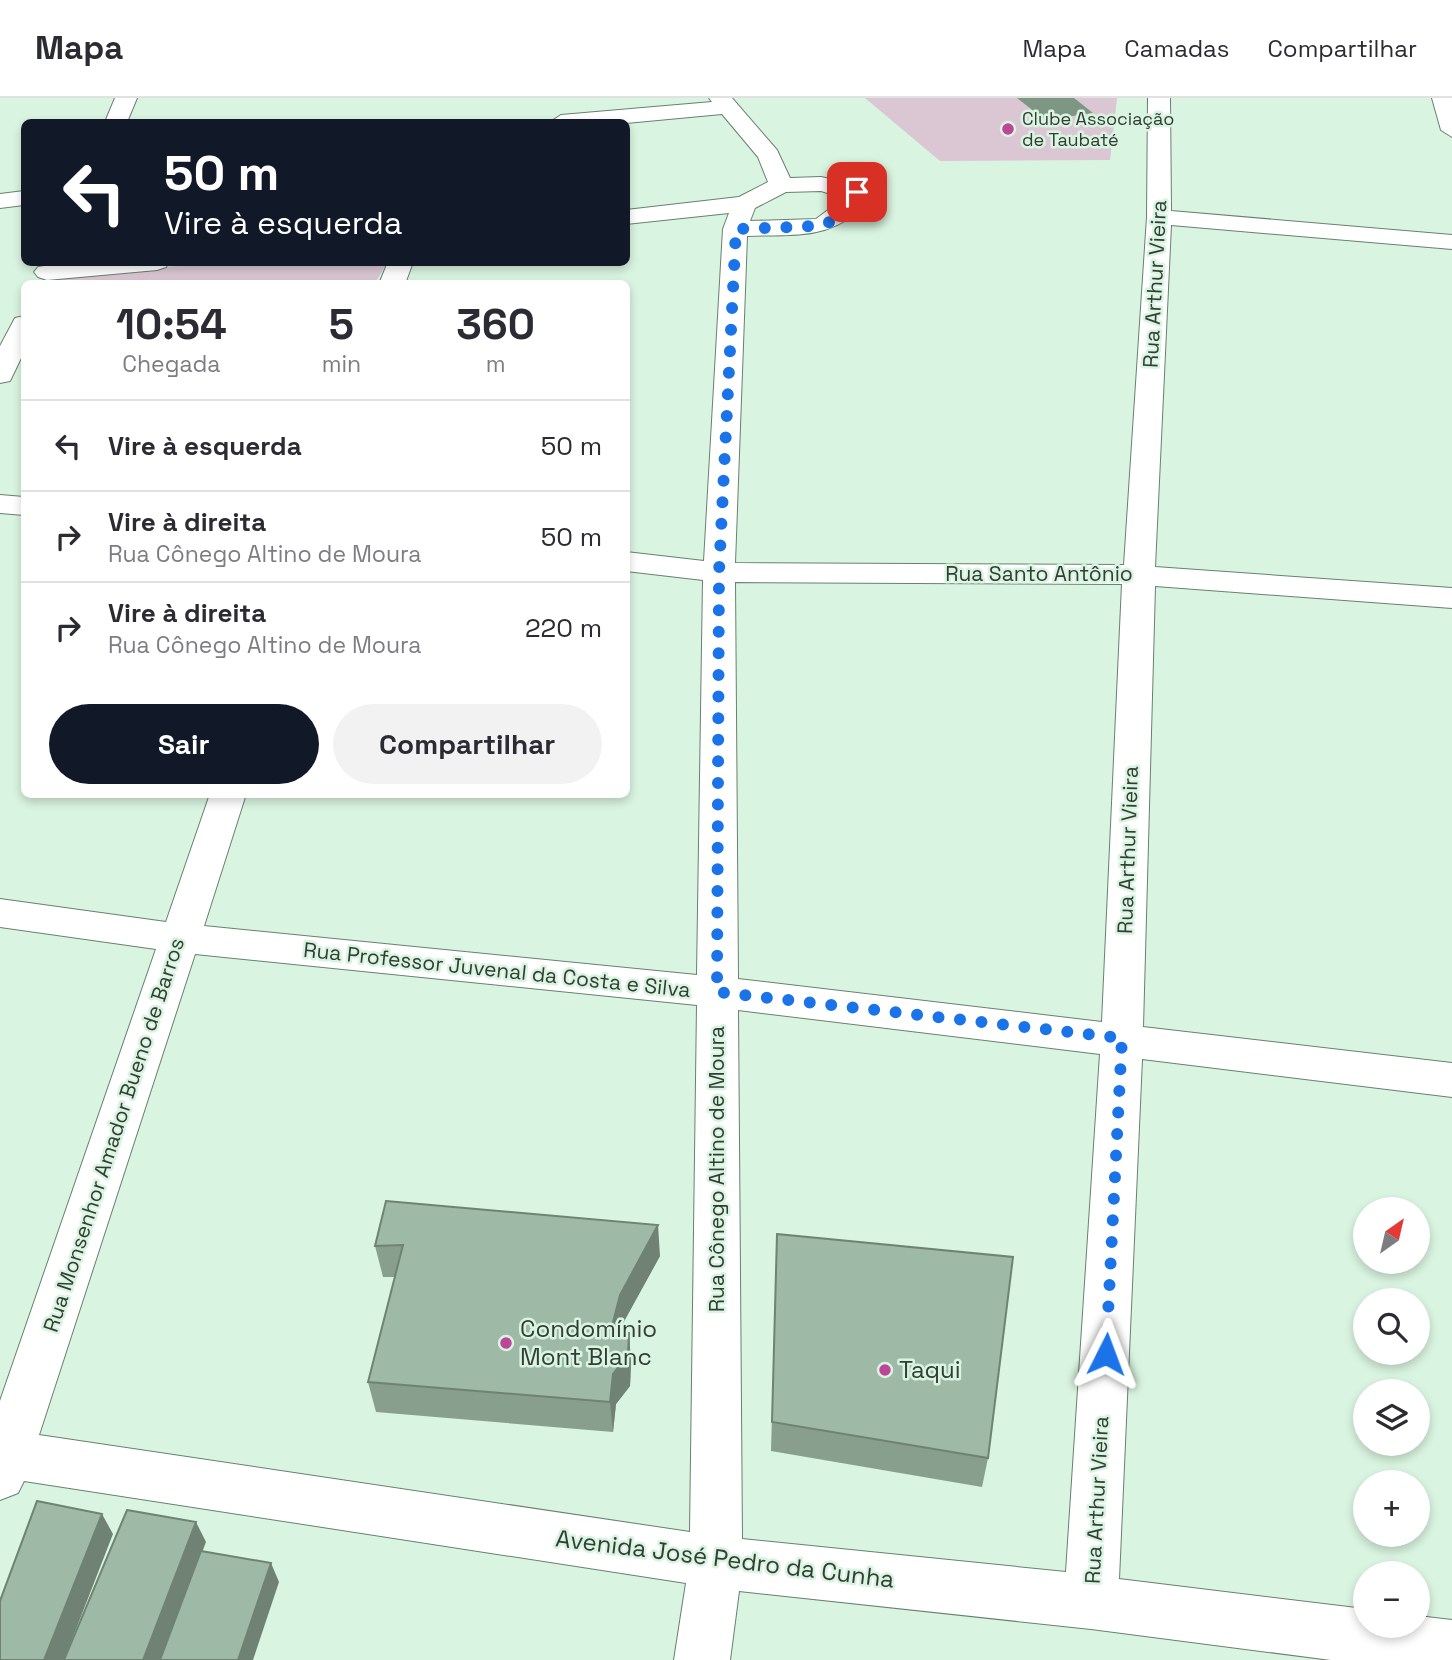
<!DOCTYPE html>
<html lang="pt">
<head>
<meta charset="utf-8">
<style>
  :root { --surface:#fff; --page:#f2f2f3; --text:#2b2b33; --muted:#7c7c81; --line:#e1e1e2; --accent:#111827 }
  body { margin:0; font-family:"Space Grotesk",sans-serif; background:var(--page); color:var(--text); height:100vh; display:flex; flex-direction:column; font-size:26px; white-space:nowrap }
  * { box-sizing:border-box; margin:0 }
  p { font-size:23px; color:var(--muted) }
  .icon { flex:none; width:38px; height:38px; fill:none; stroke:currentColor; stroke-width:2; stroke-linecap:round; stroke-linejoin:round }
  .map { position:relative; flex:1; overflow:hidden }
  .drawer { position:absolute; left:21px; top:182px; width:609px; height:518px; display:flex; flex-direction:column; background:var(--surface); border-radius:10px; box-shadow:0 4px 10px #0003 }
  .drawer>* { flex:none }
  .banner { position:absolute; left:21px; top:21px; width:609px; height:147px; border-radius:10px; box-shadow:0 4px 10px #0003; background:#111827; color:#fff; overflow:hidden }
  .needle { width:46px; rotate:34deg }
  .fabs { position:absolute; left:1353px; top:1099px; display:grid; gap:14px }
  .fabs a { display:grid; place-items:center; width:77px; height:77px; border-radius:50%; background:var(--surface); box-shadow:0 4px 10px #0003; font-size:35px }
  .pin { position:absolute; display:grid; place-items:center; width:60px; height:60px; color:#fff; margin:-30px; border-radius:14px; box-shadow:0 4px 10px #0006 }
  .me { position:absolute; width:77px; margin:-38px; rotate:3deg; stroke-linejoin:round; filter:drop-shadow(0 0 5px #0008) }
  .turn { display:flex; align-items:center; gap:24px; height:147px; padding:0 28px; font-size:32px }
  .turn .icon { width:91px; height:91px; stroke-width:2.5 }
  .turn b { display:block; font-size:49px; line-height:60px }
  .eta { display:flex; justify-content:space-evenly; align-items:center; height:119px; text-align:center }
  .eta b { font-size:42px; font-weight:700; line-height:49px }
  .primary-button { display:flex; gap:14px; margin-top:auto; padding:14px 28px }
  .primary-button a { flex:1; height:80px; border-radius:42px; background:var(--accent); color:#fff; font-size:28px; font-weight:700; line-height:80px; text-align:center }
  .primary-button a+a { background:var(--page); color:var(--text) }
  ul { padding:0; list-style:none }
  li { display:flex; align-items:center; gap:21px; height:91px; padding:0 28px; border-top:2px solid var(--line) }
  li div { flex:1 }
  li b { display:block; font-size:26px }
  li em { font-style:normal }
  header { display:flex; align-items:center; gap:42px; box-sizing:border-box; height:98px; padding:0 35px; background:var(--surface); border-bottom:2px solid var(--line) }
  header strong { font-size:33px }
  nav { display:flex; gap:38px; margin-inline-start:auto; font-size:24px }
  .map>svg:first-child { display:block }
  .green { fill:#dbc7d3 }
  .water { fill:#7d9784 }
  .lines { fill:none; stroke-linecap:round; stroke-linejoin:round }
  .street-casing { stroke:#69806f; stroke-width:2 }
  .street { fill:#fff; fill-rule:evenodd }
  .wall { fill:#889f8e }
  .shaded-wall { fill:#6f8274 }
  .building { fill:#9eb9a5; stroke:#6f8274; stroke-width:2 }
  .route { stroke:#1a73e8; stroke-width:12; stroke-dasharray:0 21.6 }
  .poi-dot { fill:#be469a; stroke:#d9f4e0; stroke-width:2.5 }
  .labels { text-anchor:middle; stroke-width:5; stroke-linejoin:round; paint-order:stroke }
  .far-poi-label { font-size:18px; fill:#333d35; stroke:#d9f4e0; text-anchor:start }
  .street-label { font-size:21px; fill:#333d35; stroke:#d9f4e0 }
  .near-poi-label { font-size:24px; fill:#333d35; stroke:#d9f4e0; text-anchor:start }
  .near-street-label { font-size:24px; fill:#333d35; stroke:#d9f4e0 }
</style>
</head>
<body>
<header>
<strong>Mapa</strong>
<nav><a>Mapa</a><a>Camadas</a><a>Compartilhar</a></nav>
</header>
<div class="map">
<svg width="1452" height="1562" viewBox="0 0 1452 1562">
  <rect width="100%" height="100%" fill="#d9f4e0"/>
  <path class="green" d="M865,0H1117L1110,62L940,63Z
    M218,165H387L375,185L57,186L60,177Z"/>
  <path class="water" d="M1017,0H1074L1093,15L1045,22Z"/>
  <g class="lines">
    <defs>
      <path id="street" d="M115,0H137L127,24H105Z
        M709,0H732L777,52L790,80L821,79L865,89L869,94C868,105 862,109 854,116C824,142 785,136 747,138L735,465L1124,467L1147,119L1148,0H1170L1171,113L1452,137V151L1171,127L1155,469L1452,490V510L1155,488L1143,929L1452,965V999L1142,961L1119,1481L1365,1511V1528H1418V1518L1452,1522V1562H1331L1091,1531L739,1493L730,1562H674L686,1485L24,1383L18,1395L0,1402V1303L156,851L0,829V801L166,824L210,696H246L204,828L697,877L703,482L626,473V454L704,463L723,131L729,115L626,126V112L739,99L768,84L758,59L722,16L626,25L550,24L561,17L712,4ZM821,93L844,100L816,121L750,123L755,110L786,94ZM735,484L1122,486L1102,924L738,881ZM195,856L697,907L690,1434L39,1337ZM738,912L1100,956L1066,1474L742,1441Z
        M1432,0H1452V39L1441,32Z
        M24,93V107L0,110V96Z
        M68,164H169L166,169L157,172L47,182L38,179L34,174L38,169Z
        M388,164H413L405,186H379Z
        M24,218V254L10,283L0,285V248L15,220Z
        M0,397L24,399V417L0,415Z"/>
    </defs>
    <use href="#street" class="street-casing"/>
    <use href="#street" class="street"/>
  </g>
  <path class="wall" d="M386,1103L660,1158L622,1227L621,1233L629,1235L631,1265L630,1288L616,1306L613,1334L376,1314L368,1284L395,1179H383L375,1148Z
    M777,1136L988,1360L982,1389L771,1353Z"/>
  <path class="shaded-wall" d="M658,1127L660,1158L622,1227L614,1263L611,1232L620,1197Z
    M629,1235L631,1265L630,1288L616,1306L613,1334L610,1304L613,1276Z
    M102,1416L113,1436L64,1562H44Z
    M196,1424L206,1444L161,1562H143Z
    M271,1465L279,1484L253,1562H238Z"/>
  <path class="building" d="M386,1103L658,1127L620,1197L611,1232L629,1235L628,1257L613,1276L610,1304L368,1284L403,1147L375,1148Z
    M777,1136L1013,1159L988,1360L772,1324Z
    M37,1403L102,1416L44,1562H0V1503Z
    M127,1412L196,1424L143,1562H64Z
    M201,1453L271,1465L238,1562H160Z"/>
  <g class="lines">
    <path class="route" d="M857,94L856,102L830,124L818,128L736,131L719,474L717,894L1122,940L1106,1256"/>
  </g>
  <g class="poi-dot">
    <circle cx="1008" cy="31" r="7"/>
    <circle cx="506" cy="1245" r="7"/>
    <circle cx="885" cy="1272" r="7"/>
  </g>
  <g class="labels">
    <g class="far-poi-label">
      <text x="1022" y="27">Clube Associação<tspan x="1022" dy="21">de Taubaté</tspan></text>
    </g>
    <g class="street-label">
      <text transform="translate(1155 186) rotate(-87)" y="7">Rua Arthur Vieira</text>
      <text x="1039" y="483">Rua Santo Antônio</text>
      <text transform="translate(1128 752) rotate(-88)" y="7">Rua Arthur Vieira</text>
      <text transform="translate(497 872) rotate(6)" y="7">Rua Professor Juvenal da Costa e Silva</text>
      <text transform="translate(114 1037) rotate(-72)" y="7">Rua Monsenhor Amador Bueno de Barros</text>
      <text transform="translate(717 1071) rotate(-90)" y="7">Rua Cônego Altino de Moura</text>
      <text transform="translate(1097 1402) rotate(-87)" y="7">Rua Arthur Vieira</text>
    </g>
    <g class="near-poi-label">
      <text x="520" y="1239">Condomínio<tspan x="520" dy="28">Mont Blanc</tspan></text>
      <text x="899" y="1280">Taqui</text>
    </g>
    <g class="near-street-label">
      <text transform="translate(725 1461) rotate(7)" y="8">Avenida José Pedro da Cunha</text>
    </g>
  </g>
</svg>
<div class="fabs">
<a><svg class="needle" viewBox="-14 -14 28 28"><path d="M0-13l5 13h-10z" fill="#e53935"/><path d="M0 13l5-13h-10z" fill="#7c7c81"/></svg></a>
<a><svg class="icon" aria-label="search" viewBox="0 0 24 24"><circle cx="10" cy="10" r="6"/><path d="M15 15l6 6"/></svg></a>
<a><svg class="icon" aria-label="layers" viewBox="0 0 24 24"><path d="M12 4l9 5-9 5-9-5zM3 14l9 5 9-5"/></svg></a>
<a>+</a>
<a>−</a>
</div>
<div class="pin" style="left:857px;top:94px;background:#d93025"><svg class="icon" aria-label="arrive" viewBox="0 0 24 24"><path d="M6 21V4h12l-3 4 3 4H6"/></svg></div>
<svg class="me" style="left:1106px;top:1256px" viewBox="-20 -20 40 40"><path d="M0-17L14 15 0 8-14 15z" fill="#1a73e8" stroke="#fff" stroke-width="4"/></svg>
<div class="banner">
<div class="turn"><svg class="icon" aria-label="left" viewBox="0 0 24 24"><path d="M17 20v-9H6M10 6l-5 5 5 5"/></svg><div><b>50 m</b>Vire à esquerda</div></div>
</div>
<section class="drawer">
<div class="eta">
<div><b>10:54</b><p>Chegada</p></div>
<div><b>5</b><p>min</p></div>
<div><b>360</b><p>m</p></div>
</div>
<ul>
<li><svg class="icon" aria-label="left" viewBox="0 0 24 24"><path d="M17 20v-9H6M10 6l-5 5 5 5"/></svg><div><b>Vire à esquerda</b></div><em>50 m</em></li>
<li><svg class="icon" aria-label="right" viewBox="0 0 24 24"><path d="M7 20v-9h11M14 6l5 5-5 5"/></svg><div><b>Vire à direita</b><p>Rua Cônego Altino de Moura</p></div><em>50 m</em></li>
<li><svg class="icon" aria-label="right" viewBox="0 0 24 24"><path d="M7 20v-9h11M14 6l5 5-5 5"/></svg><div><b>Vire à direita</b><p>Rua Cônego Altino de Moura</p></div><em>220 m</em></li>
</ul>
<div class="primary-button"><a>Sair</a><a>Compartilhar</a></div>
</section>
</div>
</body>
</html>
